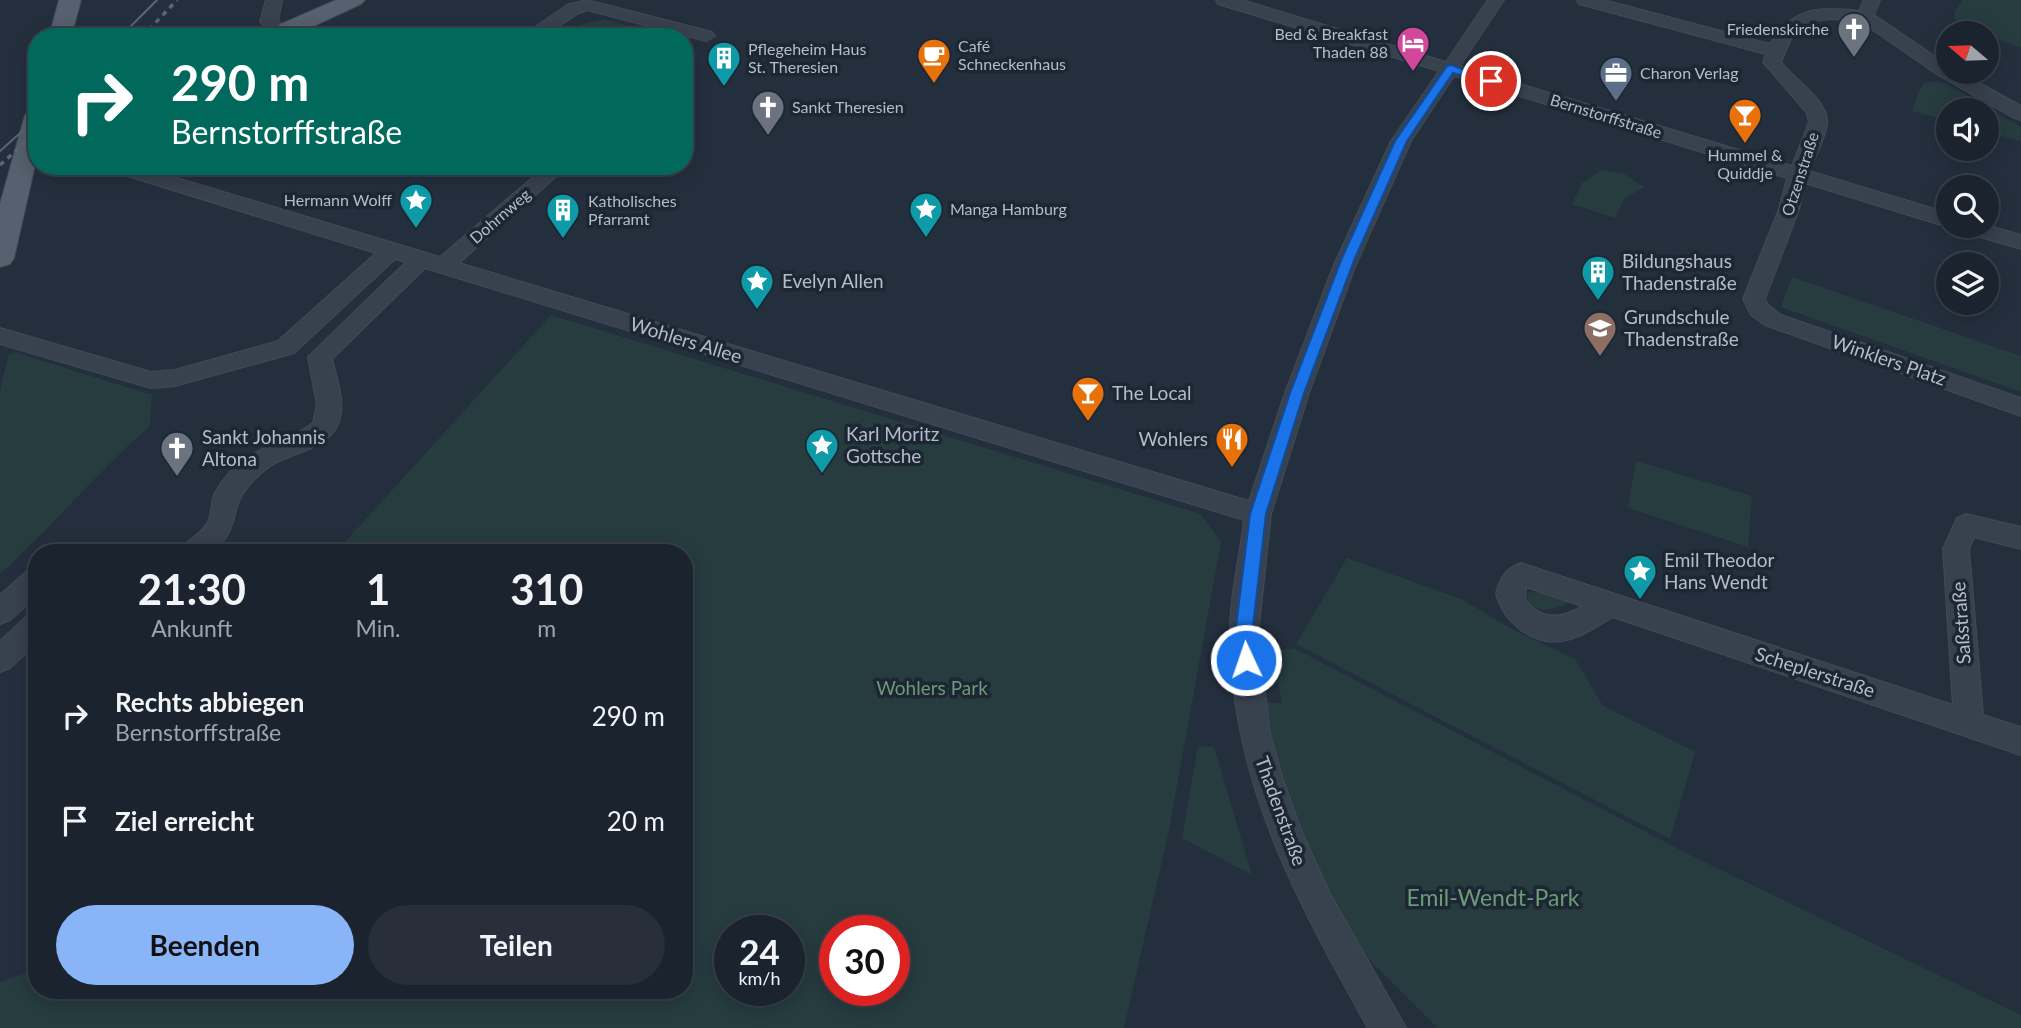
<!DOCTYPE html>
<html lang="de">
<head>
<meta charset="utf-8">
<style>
  :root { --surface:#1b232e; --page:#282f3a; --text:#f1f3f6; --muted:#a0a4aa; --line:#39404a; --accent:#8ab4f8 }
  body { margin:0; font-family:Lato,sans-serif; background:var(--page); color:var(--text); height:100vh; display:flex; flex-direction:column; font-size:26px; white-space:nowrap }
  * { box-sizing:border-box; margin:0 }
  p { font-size:23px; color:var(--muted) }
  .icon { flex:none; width:38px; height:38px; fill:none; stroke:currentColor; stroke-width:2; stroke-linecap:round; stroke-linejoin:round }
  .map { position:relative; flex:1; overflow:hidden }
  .drawer { position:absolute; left:28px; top:544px; width:665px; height:455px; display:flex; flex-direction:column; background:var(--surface); border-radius:28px; box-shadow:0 4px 18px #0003,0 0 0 2px var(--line) }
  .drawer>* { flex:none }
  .hud { position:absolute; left:28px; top:28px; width:665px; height:147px; border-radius:28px; box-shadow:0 4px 18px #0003,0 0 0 2px var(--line); background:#00695c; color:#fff; overflow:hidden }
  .needle { width:46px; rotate:289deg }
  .tools { position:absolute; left:1936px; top:21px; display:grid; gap:14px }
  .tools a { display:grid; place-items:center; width:63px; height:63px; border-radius:50%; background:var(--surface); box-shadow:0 4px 18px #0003,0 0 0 2px var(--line); font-size:35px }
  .speed { position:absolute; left:714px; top:915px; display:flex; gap:14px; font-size:35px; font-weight:700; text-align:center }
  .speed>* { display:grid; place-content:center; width:91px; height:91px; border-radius:50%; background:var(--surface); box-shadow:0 4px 18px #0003,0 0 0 2px var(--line); line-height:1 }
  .speed small { font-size:18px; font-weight:400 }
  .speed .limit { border:10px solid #d22; background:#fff; color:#111 }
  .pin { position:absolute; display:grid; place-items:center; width:60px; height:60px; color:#fff; margin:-30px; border:4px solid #fff; border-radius:50%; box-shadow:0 2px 7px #0007 }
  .me { position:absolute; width:77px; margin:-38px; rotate:357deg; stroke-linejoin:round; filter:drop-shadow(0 0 5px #0008) }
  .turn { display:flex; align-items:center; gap:24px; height:147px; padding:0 28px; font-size:32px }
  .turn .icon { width:91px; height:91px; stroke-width:2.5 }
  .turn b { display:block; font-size:49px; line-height:60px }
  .eta { display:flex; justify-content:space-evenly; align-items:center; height:119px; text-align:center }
  .eta b { font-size:42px; font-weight:700; line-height:49px }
  .button { display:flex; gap:14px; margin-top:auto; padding:14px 28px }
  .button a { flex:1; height:80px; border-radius:42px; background:var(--accent); color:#111; font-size:28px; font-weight:700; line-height:80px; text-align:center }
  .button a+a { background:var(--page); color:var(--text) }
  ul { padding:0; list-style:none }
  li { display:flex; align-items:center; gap:21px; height:105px; padding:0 28px }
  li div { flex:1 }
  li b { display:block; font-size:26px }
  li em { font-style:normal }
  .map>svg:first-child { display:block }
  .green { fill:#263c3f; fill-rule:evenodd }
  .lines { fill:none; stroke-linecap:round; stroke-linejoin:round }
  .minor-casing { stroke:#414a57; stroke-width:2 }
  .major-casing { stroke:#414a57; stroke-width:2 }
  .minor { fill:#38414e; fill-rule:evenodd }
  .major { fill:#56606e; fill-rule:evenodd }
  .tram { stroke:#5a6575; stroke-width:2 }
  .rail { stroke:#5a6575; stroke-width:3.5; stroke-dasharray:5 5; stroke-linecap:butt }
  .route { fill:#1a73e8; stroke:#114b97; stroke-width:2 }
  .labels { text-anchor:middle; stroke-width:7; stroke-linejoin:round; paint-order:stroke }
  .far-poi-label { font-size:16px; fill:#b4bcc9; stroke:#1d2633; text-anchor:start }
  .far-street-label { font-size:16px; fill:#b4bcc9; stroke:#1d2633 }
  .poi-label { font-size:19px; fill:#b4bcc9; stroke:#1d2633; text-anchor:start }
  .street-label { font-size:19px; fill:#b4bcc9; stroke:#1d2633 }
  .park-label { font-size:19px; fill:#6b9a76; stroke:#1d2633 }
  .near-park-label { font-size:23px; fill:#6b9a76; stroke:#1d2633 }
</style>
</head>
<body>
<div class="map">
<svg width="2021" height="1028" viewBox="0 0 2021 1028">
  <rect width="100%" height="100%" fill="#242f3e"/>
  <path class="green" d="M1963,0H2021V48L1981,33L1954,19L1955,11Z
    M604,19L667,37H559L576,26Z
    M1937,81L1949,85L2021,127V141L1986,132V110H1948V121L1912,111L1919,91L1925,83Z
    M1601,170L1625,174L1644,187L1624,199L1615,218L1572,204L1582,183Z
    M1792,277L2021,356V392L1781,307Z
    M551,315L1201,514L1221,542L1169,830L1124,1028H0V982L37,969V990H684V553H335ZM789,931V990H730V931ZM894,931V990H835V931Z
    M14,352L152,395L150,426C97,472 52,527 0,574V392L8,356Z
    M1636,461L1752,496L1748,547L1628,508Z
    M1347,558L1461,599L1512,629L1575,659L1603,706L1695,752L1670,839L1296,644Z
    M1530,592L1548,593L1574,601C1558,607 1541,616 1527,602L1526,595Z
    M1294,648L1688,854L2021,1015V1028H1438L1337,927L1268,745L1263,703H1282L1273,651Z
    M1198,746L1214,747L1252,875L1182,838Z"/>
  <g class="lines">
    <defs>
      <path id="minor" d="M266,0H282L278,21L290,32L287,36H275L260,22Z
        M587,0L712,32L715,36L706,41L587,10L579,13L542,37H521L567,5Z
        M1216,0H1242L1446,62L1488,0H1504L1460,66L1792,166L1809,122L1807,113L1763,62L1766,54L1579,4L1577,0H1604L1770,44C1793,7 1818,6 1859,11L1864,0H1880L1874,15L1948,65V72H1959L2021,106V120L2014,118L1938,75L1860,21L1832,19L1812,21L1793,34L1781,62C1793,78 1830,102 1827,124C1825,139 1815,156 1809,171L1948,213V226H1951L1941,225L1805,183L1799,209L1765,299L1768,305L1781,315L2021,398V416L1765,325L1751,315L1743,299L1779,209L1787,178L1454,76L1411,141L1355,267L1309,393L1271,514L1258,635L1270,733L1282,777L1301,830L1330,894L1406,1028H1368C1298,903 1232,784 1230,636C1229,600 1240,557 1244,520L425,268L332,359C336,376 343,395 341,413C337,447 300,450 275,463C264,469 255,478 247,488C229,509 241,530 211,553H178C184,540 201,536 208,522C213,512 210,500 216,491C244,443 277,451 313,423L317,405L308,357L406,262L395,259L294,353L175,386L151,388L0,344V328L151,372L175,370L278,341L376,253L108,170L105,166H137L440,257L546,166H568L459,263L1249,501L1285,393L1333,267L1391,141L1439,71L1218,4Z
        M1986,225L2021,235V249L1960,231L1957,226Z
        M1966,514L2021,527V549L1974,537L1969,549L1983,715L2021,727V755L1613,617C1597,626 1581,638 1562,641C1532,646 1503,621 1496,593C1500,578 1506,568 1521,563L1953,705L1943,549L1957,518ZM1526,587L1582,606C1561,619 1541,621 1525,599Z
        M37,568V596L10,620L0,624V595L27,571Z
        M37,613V643L10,668L0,672V641L27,616Z"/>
      <path id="major" d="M59,0H81L71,37H49Z
        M336,0H365L361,4L290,37H260L263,32Z
        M37,108V156L14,258L10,264L0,267V204L25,115L29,110Z"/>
    </defs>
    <use href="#minor" class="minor-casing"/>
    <use href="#major" class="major-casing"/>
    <use href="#minor" class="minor"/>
    <use href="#major" class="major"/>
    <path class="tram" d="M120,37L157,0
      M0,151L37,118"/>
    <path class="rail" d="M142,37L177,0
      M0,165L37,132"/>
  </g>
  <path class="route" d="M1451,65L1496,81L1491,84L1453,73L1407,141L1355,258L1304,393L1266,514L1252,635L1255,660L1253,665L1246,667L1240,665L1235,635L1250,514L1290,393L1342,258L1395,141L1447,66Z"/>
  <defs>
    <symbol id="church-pin" viewBox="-11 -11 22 30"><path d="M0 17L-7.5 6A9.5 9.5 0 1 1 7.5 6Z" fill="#6b7280" stroke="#1d2633"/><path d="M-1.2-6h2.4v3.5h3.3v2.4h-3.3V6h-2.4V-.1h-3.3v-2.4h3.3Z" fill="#fff"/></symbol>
    <symbol id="hotel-pin" viewBox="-11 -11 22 30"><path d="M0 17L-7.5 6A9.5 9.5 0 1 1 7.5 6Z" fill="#d1479c" stroke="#1d2633"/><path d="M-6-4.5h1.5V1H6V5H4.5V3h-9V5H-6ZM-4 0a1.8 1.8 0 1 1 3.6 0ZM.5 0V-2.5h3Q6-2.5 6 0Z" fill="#fff"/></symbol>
    <symbol id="cafe-pin" viewBox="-11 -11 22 30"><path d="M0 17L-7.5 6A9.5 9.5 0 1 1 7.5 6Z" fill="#e8710a" stroke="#1d2633"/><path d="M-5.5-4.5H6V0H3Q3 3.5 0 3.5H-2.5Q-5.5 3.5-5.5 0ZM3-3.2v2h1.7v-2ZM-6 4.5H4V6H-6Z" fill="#fff"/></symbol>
    <symbol id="building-pin" viewBox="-11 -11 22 30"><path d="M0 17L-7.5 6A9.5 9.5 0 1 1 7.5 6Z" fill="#0f9aa8" stroke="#1d2633"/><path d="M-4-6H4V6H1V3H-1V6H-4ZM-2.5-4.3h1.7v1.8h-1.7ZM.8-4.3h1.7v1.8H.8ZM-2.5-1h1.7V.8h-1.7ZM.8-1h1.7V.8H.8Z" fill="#fff"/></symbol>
    <symbol id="office-pin" viewBox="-11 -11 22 30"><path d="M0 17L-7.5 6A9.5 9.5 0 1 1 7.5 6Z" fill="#5c6f8a" stroke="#1d2633"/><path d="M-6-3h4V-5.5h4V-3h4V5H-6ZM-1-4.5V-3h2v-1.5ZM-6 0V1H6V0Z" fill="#fff"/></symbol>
    <symbol id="bar-pin" viewBox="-11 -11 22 30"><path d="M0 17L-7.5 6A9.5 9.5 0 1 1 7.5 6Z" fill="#e8710a" stroke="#1d2633"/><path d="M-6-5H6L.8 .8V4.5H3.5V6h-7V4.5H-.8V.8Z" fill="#fff"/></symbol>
    <symbol id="sight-pin" viewBox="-11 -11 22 30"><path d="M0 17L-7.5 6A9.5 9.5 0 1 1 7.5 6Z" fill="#0f9aa8" stroke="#1d2633"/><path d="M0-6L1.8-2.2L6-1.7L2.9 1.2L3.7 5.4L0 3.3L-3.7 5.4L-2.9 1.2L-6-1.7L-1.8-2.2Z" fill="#fff"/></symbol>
    <symbol id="school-pin" viewBox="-11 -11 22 30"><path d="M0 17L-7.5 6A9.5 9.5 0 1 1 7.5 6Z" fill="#8d6e63" stroke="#1d2633"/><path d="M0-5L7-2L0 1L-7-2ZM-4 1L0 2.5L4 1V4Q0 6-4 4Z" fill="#fff"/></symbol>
    <symbol id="restaurant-pin" viewBox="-11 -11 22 30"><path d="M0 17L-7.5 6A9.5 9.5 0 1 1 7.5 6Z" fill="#e8710a" stroke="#1d2633"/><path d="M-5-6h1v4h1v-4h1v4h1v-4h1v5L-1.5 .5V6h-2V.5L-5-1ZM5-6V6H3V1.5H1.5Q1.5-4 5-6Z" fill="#fff"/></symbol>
  </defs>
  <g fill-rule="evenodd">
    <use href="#church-pin" x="1835" y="10" width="38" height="52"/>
    <use href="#hotel-pin" x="1394" y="24" width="38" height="52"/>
    <use href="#cafe-pin" x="915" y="36" width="38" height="52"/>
    <use href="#building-pin" x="705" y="39" width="38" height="52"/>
    <use href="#office-pin" x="1597" y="54" width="38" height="52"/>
    <use href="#church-pin" x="749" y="88" width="38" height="52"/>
    <use href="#bar-pin" x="1726" y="96" width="38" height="52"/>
    <use href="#sight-pin" x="397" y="181" width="38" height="52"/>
    <use href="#sight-pin" x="907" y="190" width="38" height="52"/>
    <use href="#building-pin" x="544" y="191" width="38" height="52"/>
    <use href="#building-pin" x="1579" y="253" width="38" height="52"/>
    <use href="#sight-pin" x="738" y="262" width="38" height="52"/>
    <use href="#school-pin" x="1581" y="309" width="38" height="52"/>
    <use href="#bar-pin" x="1069" y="374" width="38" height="52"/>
    <use href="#restaurant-pin" x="1213" y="420" width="38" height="52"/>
    <use href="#sight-pin" x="803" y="426" width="38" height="52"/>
    <use href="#church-pin" x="158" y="429" width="38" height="52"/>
    <use href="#sight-pin" x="1621" y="552" width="38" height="52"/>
  </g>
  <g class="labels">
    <g class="far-poi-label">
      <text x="1829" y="35" text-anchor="end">Friedenskirche</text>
      <text x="1388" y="40" text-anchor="end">Bed &amp; Breakfast<tspan x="1388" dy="18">Thaden 88</tspan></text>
      <text x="958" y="52">Café<tspan x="958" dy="18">Schneckenhaus</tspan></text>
      <text x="748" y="55">Pflegeheim Haus<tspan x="748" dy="18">St. Theresien</tspan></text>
      <text x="1640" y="79">Charon Verlag</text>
      <text x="792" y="113">Sankt Theresien</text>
      <text x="1745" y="161" text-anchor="middle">Hummel &amp;<tspan x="1745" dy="18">Quiddje</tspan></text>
      <text x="392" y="206" text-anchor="end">Hermann Wolff</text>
      <text x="588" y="207">Katholisches<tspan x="588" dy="18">Pfarramt</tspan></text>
      <text x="950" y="215">Manga Hamburg</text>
    </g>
    <g class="far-street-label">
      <text transform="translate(1606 116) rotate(17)" y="6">Bernstorffstraße</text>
      <text transform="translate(1800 174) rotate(-72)" y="6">Otzenstraße</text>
      <text transform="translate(500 216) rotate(-41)" y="6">Dohrnweg</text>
    </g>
    <g class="poi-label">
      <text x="1622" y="268">Bildungshaus<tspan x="1622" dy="22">Thadenstraße</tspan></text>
      <text x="782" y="288">Evelyn Allen</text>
      <text x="1624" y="324">Grundschule<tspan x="1624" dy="22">Thadenstraße</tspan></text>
      <text x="1112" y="400">The Local</text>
      <text x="846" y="441">Karl Moritz<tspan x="846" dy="22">Gottsche</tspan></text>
      <text x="202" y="444">Sankt Johannis<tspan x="202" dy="22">Altona</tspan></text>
      <text x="1208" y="446" text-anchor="end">Wohlers</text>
      <text x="1664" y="567">Emil Theodor<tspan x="1664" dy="22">Hans Wendt</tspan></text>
    </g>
    <g class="street-label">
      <text transform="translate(686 340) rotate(17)" y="7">Wohlers Allee</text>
      <text transform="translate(1889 360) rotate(19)" y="7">Winklers Platz</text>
      <text transform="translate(1961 623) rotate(-94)" y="7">Saßstraße</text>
      <text transform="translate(1815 672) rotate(18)" y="7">Scheplerstraße</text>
      <text transform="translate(1281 811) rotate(70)" y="7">Thadenstraße</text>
    </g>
    <g class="park-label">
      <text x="932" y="695">Wohlers Park</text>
    </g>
    <g class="near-park-label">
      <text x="1493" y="906">Emil-Wendt-Park</text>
    </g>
  </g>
</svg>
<div class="tools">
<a><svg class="needle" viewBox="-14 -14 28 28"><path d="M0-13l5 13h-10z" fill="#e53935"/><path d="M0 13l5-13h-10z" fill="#a0a4aa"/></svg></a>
<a><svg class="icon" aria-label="sound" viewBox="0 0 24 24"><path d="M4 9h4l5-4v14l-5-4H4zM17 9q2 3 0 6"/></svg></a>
<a><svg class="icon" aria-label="search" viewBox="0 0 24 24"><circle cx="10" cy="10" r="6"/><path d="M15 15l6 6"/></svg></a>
<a><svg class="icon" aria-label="layers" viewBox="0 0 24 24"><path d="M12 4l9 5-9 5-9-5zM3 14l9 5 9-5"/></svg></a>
</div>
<div class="speed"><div>24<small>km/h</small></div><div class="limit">30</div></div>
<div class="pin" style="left:1491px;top:81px;background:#d93025"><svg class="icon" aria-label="arrive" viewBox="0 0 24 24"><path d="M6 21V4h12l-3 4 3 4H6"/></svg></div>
<svg class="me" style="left:1246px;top:660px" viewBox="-20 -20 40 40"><circle r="17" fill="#1a73e8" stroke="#fff" stroke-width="3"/><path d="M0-11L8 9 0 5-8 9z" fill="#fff"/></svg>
<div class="hud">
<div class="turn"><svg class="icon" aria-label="right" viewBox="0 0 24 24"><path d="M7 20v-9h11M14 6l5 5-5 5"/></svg><div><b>290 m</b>Bernstorffstraße</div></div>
</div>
<section class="drawer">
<div class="eta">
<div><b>21:30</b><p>Ankunft</p></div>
<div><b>1</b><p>Min.</p></div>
<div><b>310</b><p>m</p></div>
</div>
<ul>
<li><svg class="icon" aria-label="right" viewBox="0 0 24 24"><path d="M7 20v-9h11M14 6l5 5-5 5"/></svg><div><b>Rechts abbiegen</b><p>Bernstorffstraße</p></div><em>290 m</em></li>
<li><svg class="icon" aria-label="arrive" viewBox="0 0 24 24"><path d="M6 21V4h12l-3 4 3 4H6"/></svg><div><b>Ziel erreicht</b></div><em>20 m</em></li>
</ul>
<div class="button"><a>Beenden</a><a>Teilen</a></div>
</section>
</div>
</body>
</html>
